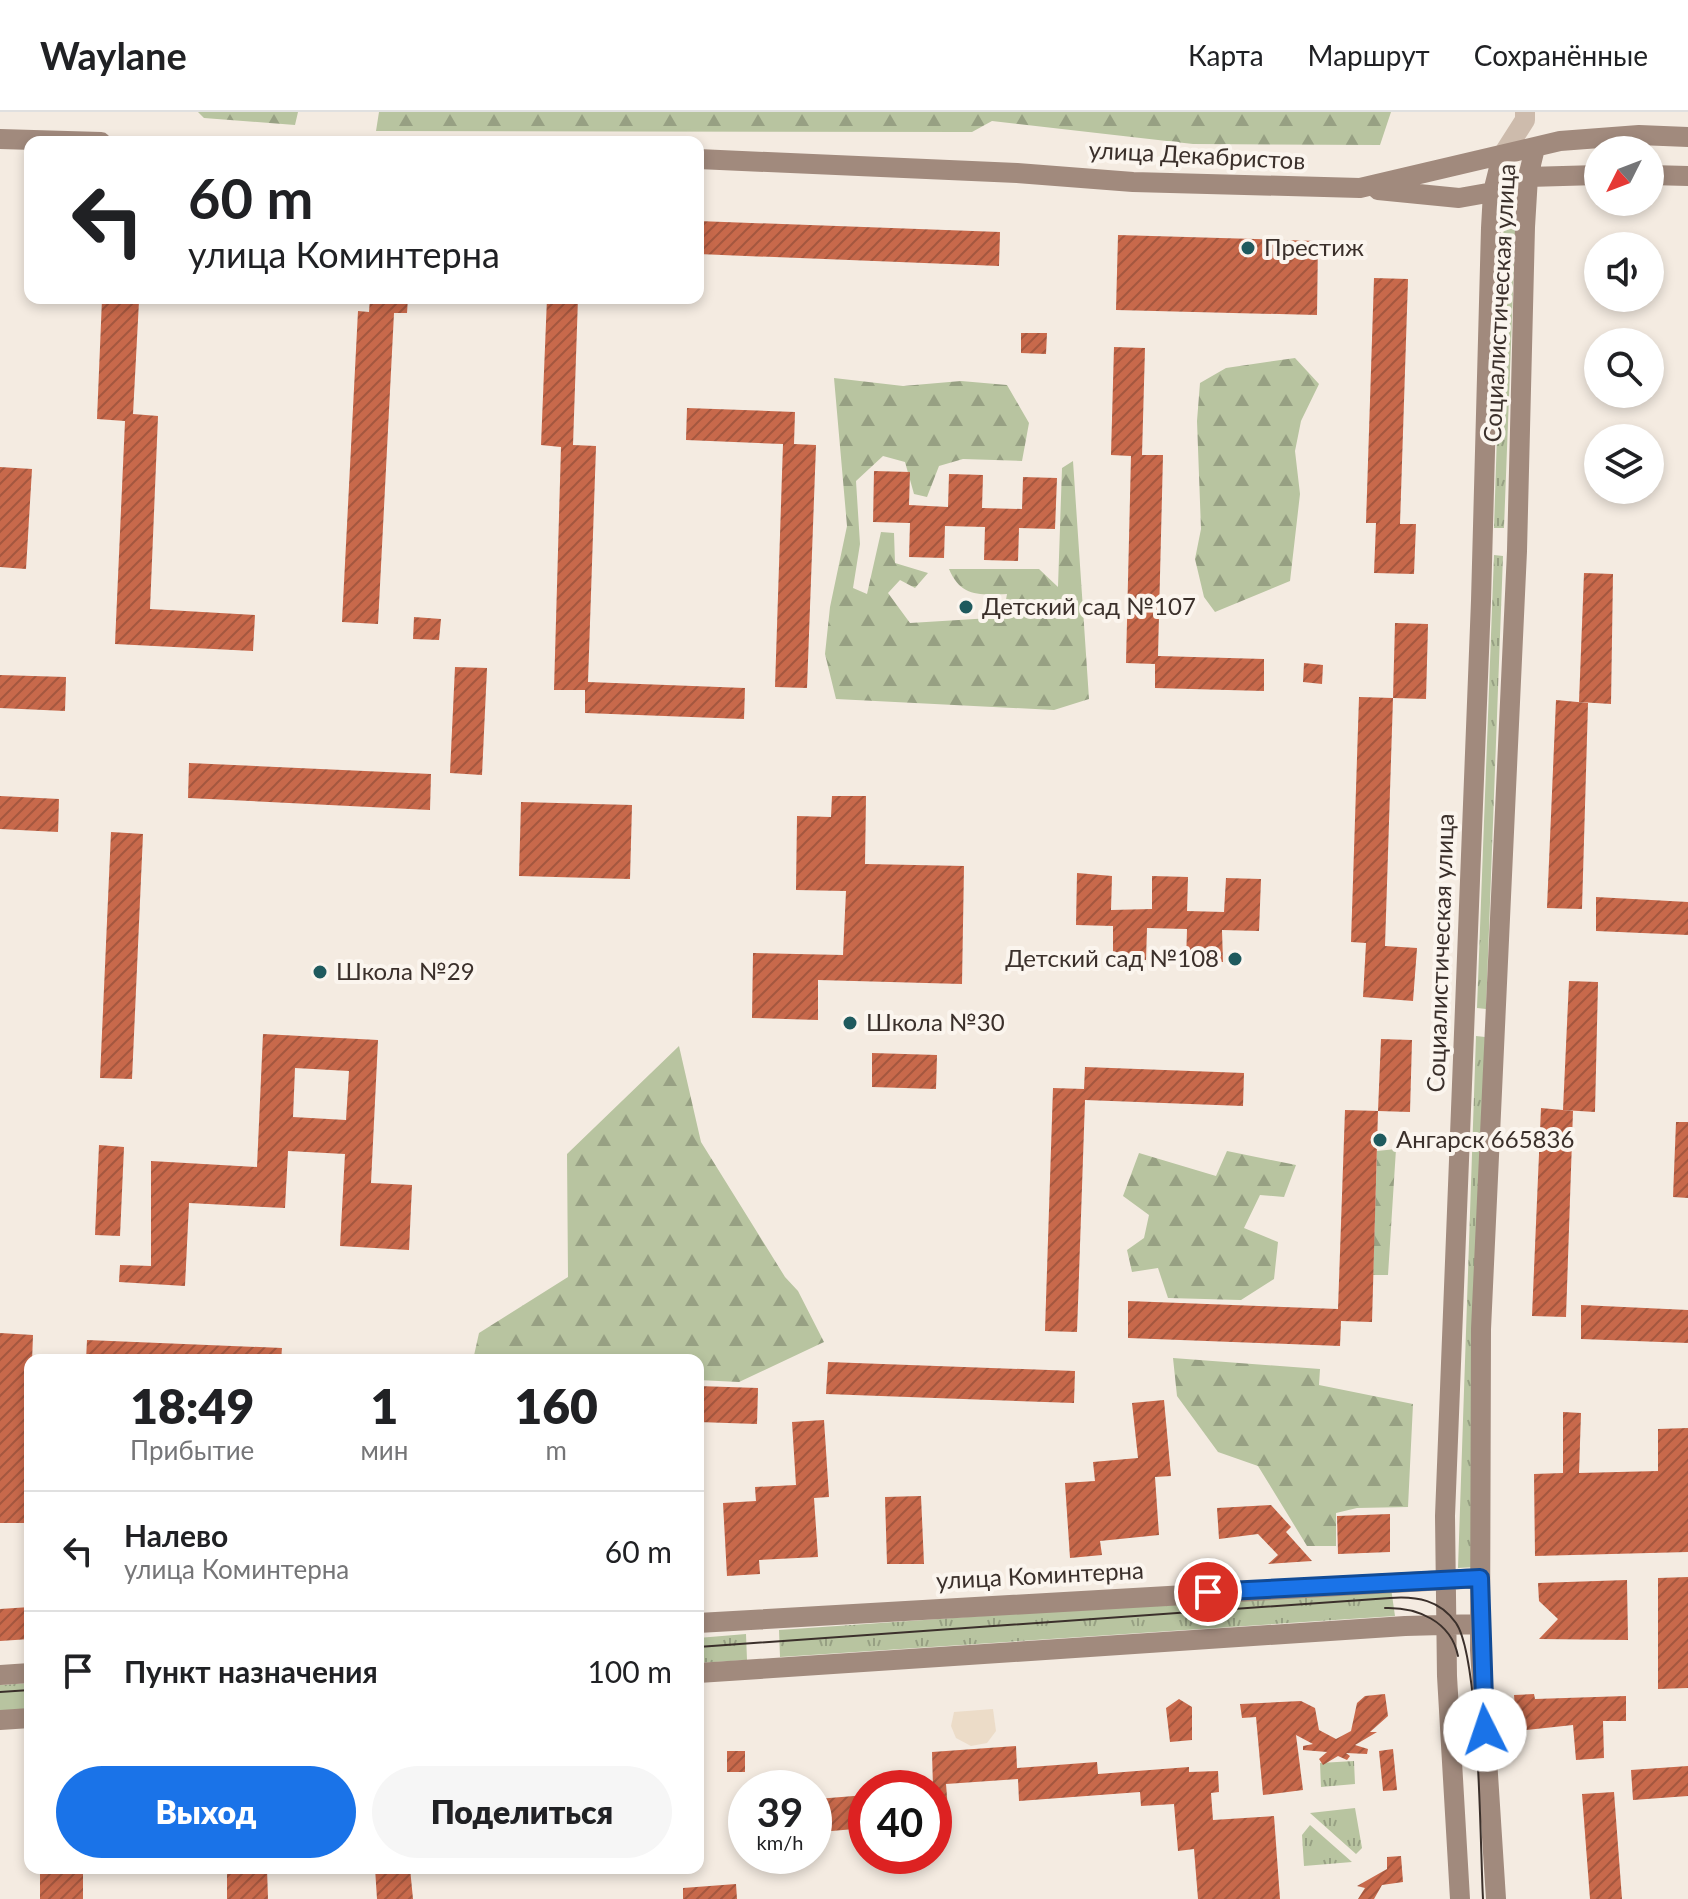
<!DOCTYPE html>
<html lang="ru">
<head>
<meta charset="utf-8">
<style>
  :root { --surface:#fff; --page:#f6f6f6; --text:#202124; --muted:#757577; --line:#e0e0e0; --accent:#1a73e8 }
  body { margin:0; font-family:Lato,sans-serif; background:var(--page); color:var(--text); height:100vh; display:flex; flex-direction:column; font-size:30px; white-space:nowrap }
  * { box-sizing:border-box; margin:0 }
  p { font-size:26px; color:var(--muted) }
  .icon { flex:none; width:44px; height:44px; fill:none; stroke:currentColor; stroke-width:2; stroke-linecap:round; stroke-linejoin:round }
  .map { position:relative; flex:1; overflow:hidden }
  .side { position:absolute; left:24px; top:1242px; width:680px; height:520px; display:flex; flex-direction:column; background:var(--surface); border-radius:16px; box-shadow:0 4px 12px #0003 }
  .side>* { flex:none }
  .banner { position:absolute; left:24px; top:24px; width:680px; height:168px; border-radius:16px; box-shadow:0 4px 12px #0003; background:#fff; color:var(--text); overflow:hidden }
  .needle { width:52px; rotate:228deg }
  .controls { position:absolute; left:1584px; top:24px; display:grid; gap:16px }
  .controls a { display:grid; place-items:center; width:80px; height:80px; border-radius:50%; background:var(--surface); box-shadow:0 4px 12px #0003; font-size:40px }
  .speed { position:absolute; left:728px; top:1658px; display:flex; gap:16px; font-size:40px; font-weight:700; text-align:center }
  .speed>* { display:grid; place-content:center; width:104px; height:104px; border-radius:50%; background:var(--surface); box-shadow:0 4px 12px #0003; line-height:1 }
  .speed small { font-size:20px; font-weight:400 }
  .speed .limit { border:12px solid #d22; background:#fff; color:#111 }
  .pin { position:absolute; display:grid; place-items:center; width:68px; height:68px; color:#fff; margin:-34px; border:4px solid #fff; border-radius:50%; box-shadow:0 2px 8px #0007 }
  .me { position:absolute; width:88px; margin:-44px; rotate:356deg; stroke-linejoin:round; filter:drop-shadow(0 0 6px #0008) }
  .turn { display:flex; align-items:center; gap:28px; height:168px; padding:0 32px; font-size:36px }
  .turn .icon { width:104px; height:104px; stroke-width:2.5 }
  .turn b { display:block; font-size:56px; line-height:68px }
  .eta { display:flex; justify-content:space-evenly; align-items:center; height:136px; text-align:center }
  .eta b { font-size:48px; font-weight:800; line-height:56px }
  .cta { display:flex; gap:16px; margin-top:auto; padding:16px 32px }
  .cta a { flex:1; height:92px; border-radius:48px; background:var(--accent); color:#fff; font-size:32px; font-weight:800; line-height:92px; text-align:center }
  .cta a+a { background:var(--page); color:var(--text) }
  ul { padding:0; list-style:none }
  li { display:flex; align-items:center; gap:24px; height:120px; padding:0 32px; border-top:2px solid var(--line) }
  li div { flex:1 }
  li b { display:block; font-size:30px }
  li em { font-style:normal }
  header { display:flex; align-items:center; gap:48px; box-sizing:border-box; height:112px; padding:0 40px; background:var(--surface); border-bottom:2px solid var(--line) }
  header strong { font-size:38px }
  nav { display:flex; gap:44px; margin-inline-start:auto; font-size:28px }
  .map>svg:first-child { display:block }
  .grass { fill:url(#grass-tufts) }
  .forest { fill:url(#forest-firs) }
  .plaza { fill:#ecdcc8 }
  .building { fill:url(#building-hatch); fill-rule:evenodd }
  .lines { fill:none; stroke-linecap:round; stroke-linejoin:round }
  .street { stroke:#cdbbac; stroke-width:20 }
  .secondary { stroke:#a18a7d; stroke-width:20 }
  .tram { stroke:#3b302b; stroke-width:2 }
  .route-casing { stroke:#114b97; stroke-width:20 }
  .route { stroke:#1a73e8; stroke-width:14 }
  .poi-dot { fill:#1f5a5e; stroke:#fbf5ee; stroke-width:3 }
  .labels { text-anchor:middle; stroke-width:8; stroke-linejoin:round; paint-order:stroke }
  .street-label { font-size:24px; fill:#3b302b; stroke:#fbf5ee }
  .poi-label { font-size:24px; fill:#3b302b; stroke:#fbf5ee; text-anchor:start }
</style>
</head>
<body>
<header>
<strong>Waylane</strong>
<nav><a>Карта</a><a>Маршрут</a><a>Сохранённые</a></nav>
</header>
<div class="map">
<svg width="1688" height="1787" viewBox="0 0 1688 1787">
  <defs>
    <pattern id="grass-tufts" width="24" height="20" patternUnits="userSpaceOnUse" patternTransform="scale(2)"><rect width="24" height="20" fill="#b8c4a0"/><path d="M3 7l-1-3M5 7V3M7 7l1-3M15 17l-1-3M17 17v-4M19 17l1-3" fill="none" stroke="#97a083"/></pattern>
    <pattern id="forest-firs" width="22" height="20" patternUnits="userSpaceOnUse" patternTransform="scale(2)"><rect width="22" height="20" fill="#b8c4a0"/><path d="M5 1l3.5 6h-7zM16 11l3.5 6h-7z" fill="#97a083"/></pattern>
    <pattern id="building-hatch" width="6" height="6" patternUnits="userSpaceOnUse" patternTransform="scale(2)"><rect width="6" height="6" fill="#c8694b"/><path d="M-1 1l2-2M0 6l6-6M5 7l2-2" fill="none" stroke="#a4573f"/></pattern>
  </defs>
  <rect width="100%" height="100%" fill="#f4ebe1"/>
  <path class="grass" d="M1516,101L1504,416H1494L1504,103Z
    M1494,443L1503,444L1486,897L1477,896Z
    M1476,924L1485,925L1475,1455L1458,1456Z
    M1391,1476L1395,1504L780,1545L779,1518Z
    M746,1522L747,1548L698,1551V1526Z
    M30,1571V1598L0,1600V1573Z
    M1354,1649L1355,1672L1321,1675L1320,1651Z
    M1355,1696L1362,1736L1356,1742L1310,1701Z
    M1310,1713L1352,1750L1304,1754L1302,1723Z"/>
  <path class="forest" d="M198,0H298L295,13L204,6Z
    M379,0H1391L1380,33L1193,32L992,9L972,20L376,19Z
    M1295,246L1319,272L1301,309L1295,339L1300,382L1290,469L1215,500L1204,485L1195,447L1201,417L1197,309L1200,271L1226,256Z
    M834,266L903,274L961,269L1007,273L1029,311L1022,349L963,347L939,354L927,385L914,382L905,350L883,344L856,369L860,432L853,476L867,482L881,420L894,421L895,451L928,461L915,476L900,468L888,481L910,511L991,506L1004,499L1007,482C979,483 961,485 949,457H1039L1058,475L1062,356L1073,349L1089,587L1054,598L836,587L825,542L830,495L847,414Z
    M679,934L701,1030L785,1165L798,1179L824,1230L739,1270L698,1268V1248H473L479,1221L568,1165L567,1042Z
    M1396,1037L1388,1163H1373L1377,1039Z
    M1227,1039L1296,1053L1284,1085L1260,1083L1244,1116L1278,1130L1274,1167L1241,1188L1168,1186L1158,1156L1132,1160L1127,1138L1144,1126L1149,1103L1123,1084L1139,1041L1216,1064Z
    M1173,1246L1320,1257L1319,1273L1413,1292L1408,1395L1357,1396L1336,1401V1434H1307L1258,1354L1218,1340L1177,1284Z"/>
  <path class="plaza" d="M993,1597L996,1619L987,1631L971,1634L956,1626L951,1614L954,1600Z"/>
  <path class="building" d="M698,109L1000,120L999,154L698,142Z
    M1118,123L1318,129L1317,203L1116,198Z
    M1374,166L1408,167L1400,412H1416L1414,462L1374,461L1376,411H1366Z
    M370,186H408L407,201H394L378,512L342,510L358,199L369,200Z
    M547,186H578L573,333L596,334L588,570L745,576L744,607L585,601V578H554L561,335L541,333Z
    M102,187L139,189L133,302L158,304L150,497L255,503L253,539L115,532L125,309L97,307Z
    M1021,221H1047L1046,242L1021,241Z
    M1114,235L1145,236L1142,343H1163L1158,544L1264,547V579L1155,576V552L1126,551L1131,344L1111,343Z
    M687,296L795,300L794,332L816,333L807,576L775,575L783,332L686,328Z
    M0,355L32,357L26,457L0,455Z
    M874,359L910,360L909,393L948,395L949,362L983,363L982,396L1022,397L1023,365L1057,366L1055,417L1019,416L1018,449L984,448L985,415L945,414L944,446L909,445L910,411L873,410Z
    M1584,461L1613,462L1611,592L1579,590Z
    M414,505L441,507L439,528L413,527Z
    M1395,511L1428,512L1426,587L1393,586Z
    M1304,551L1323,553L1322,572L1303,570Z
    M455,555L487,556L482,663L450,661Z
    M0,563L66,565L65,599L0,596Z
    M1359,585L1393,586L1385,834L1417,836L1413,889L1363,885L1366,831L1351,830Z
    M1556,588L1588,591L1582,797L1547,796Z
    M189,651L431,662L430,698L188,686Z
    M0,684L59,687L58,720L0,717Z
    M832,684H866L865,752L964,754L962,872L818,868V908L752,906L753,841L843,843L846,779L796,778L797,704L831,705Z
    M521,690L632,693L630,767L519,764Z
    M111,720L143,722L132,967L100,966Z
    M1077,761L1112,764L1111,798L1152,797V764L1188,765L1187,799L1224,800L1226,766L1261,767L1259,819L1222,818L1223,850L1186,851L1187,817L1147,816L1146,848L1113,849V814L1076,813Z
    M1596,785L1688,790V823L1596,819Z
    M1569,869L1598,870L1595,1000L1563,998Z
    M263,922L378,928L371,1071L412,1073L409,1138L340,1134L345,1042L288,1039L285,1096L189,1091L185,1174L119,1170L120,1153L151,1154V1049L257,1055ZM295,956L349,959L346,1008L293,1005Z
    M1381,927L1412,928L1410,1000L1378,999Z
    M872,941L937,943L936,977L872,975Z
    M1085,955L1244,961L1243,994L1085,988L1077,1220L1045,1219L1053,976L1084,977Z
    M1541,996L1573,999L1566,1205L1532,1204Z
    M1345,998L1378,999L1372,1210L1341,1209L1340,1234L1128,1226V1189L1338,1197Z
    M1676,1010H1688V1086L1673,1085Z
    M99,1033L124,1035L120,1124L95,1123Z
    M1581,1193L1688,1198V1231L1581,1227Z
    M0,1221L33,1223L26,1411H0Z
    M87,1228L282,1236L281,1248H86Z
    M828,1250L1075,1259L1074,1291L826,1282Z
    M698,1274L758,1276L757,1312L698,1310Z
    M1164,1288L1171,1364L1155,1365L1159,1423L1100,1429L1102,1443L1070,1446L1065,1371L1095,1369L1093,1350L1138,1346L1132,1291Z
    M1563,1300L1581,1301L1579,1361L1658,1359V1317L1688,1316V1440L1535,1444L1534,1362L1563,1361Z
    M824,1308L829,1385L814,1386L818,1445L759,1448L760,1462L727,1464L723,1391L756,1389L755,1375L796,1373L792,1310Z
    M921,1384L924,1452H887L885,1385Z
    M1271,1393L1291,1415L1286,1420L1312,1449L1268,1452L1278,1443L1258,1422L1219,1427L1217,1396Z
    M1390,1402V1440L1338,1442L1337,1404Z
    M1688,1465V1576L1658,1577V1466Z
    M1627,1468L1628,1528L1539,1527L1558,1507L1539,1489L1538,1471Z
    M30,1495V1527L0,1529V1497Z
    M1385,1582L1388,1604L1370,1620H1377L1355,1633L1368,1637L1367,1642L1346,1641L1350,1644L1347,1648L1338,1644L1323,1653L1319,1647L1327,1640L1303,1638V1634L1313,1632L1296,1623L1303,1678L1263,1683L1256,1605L1242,1606L1240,1592L1301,1589L1315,1596L1319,1618L1336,1627L1351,1619L1357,1591L1365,1584Z
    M1534,1582L1535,1587L1626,1584V1609H1603L1604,1646L1576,1648L1573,1613L1517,1619L1514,1583Z
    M1179,1587L1192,1595V1628L1170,1630L1166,1596Z
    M1016,1634L1017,1656L1097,1650L1098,1662L1189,1655V1660L1218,1659L1219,1680L1211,1681L1213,1708L1274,1704L1280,1787H1198L1194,1737L1178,1739L1174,1692L1141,1694L1140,1680L1019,1689L1018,1667L946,1672L949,1710L934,1711L932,1640Z
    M1393,1637L1397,1678L1383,1679L1379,1639Z
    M727,1639H745V1660H727Z
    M1688,1654V1684L1633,1688L1631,1658Z
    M1614,1680L1622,1787H1590L1582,1682Z
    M866,1683V1716L820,1720L817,1687Z
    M1401,1744L1403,1770L1382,1773L1374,1787H1358L1365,1776L1357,1774L1387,1757V1745Z
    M40,1756H83V1787H40Z
    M227,1756H267L268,1787H227Z
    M375,1756H410L413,1787H377Z
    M736,1772L737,1787H683V1776Z"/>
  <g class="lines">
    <path class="street" d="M1502,44L1525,8V0"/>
    <path class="secondary" d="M0,27L101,30
      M698,47L1017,61L1133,70L1360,76L1560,29L1639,23L1688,25
      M1650,63L1688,64
      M1378,78L1459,86L1493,80L1528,65L1598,63
      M698,1511L1480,1466
      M698,1561L1405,1514L1480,1512
      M0,1563L30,1561
      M0,1608L30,1606
      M1460,1787L1447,1564L1445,1404L1481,489L1491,116L1493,80L1502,44
      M1496,1787L1480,1538L1481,1217L1517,439L1525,115L1528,65L1535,36"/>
    <path class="tram" d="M1385,1496C1417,1495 1451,1509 1458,1544
      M698,1535L1390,1486C1417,1484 1440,1488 1456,1511C1480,1546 1480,1734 1483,1787
      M0,1580L30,1578"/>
  </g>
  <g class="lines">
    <defs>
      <path id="route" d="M1208,1480L1480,1466L1485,1618"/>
    </defs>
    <use href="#route" class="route-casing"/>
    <use href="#route" class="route"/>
  </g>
  <g class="poi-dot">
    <circle cx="1248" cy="136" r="8"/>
    <circle cx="966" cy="495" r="8"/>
    <circle cx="1235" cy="847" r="8"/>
    <circle cx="320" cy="860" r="8"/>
    <circle cx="850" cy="911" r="8"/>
    <circle cx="1380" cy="1028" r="8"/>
  </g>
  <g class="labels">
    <g class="street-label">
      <text transform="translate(1197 44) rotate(3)" y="8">улица Декабристов</text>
      <text transform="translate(1500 191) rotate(-87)" y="8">Социалистическая улица</text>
      <text transform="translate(1441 841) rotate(-88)" y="8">Социалистическая улица</text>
      <text transform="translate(1040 1464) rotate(-3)" y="8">улица Коминтерна</text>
    </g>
    <g class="poi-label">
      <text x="1264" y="144">Престиж</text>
      <text x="982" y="503">Детский сад №107</text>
      <text x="1219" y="855" text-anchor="end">Детский сад №108</text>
      <text x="336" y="868">Школа №29</text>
      <text x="866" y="919">Школа №30</text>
      <text x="1396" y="1036">Ангарск 665836</text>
    </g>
  </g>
</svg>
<div class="controls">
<a><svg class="needle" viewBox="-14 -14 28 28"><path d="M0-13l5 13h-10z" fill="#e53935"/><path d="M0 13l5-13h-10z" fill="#757577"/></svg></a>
<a><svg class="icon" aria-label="sound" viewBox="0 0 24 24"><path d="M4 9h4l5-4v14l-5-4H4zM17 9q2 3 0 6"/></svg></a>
<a><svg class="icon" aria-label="search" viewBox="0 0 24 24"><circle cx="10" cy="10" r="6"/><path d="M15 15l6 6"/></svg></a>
<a><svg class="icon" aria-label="layers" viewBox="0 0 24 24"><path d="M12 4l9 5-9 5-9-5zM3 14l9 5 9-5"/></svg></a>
</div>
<div class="speed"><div>39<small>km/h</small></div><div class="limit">40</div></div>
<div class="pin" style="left:1208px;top:1480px;background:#d93025"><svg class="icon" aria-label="arrive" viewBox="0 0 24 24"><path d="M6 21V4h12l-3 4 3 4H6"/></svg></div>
<svg class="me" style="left:1485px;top:1618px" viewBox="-20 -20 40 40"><circle r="19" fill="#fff"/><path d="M0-13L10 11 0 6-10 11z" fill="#1a73e8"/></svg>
<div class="banner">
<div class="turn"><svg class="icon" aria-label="left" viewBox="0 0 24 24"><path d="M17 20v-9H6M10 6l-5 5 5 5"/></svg><div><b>60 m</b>улица Коминтерна</div></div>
</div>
<section class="side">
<div class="eta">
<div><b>18:49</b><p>Прибытие</p></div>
<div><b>1</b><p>мин</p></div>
<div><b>160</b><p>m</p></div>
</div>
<ul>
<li><svg class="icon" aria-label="left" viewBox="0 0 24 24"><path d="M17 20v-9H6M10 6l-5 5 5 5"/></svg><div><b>Налево</b><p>улица Коминтерна</p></div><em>60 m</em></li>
<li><svg class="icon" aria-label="arrive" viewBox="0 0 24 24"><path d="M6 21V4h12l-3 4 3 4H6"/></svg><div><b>Пункт назначения</b></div><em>100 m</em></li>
</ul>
<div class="cta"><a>Выход</a><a>Поделиться</a></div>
</section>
</div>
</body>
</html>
